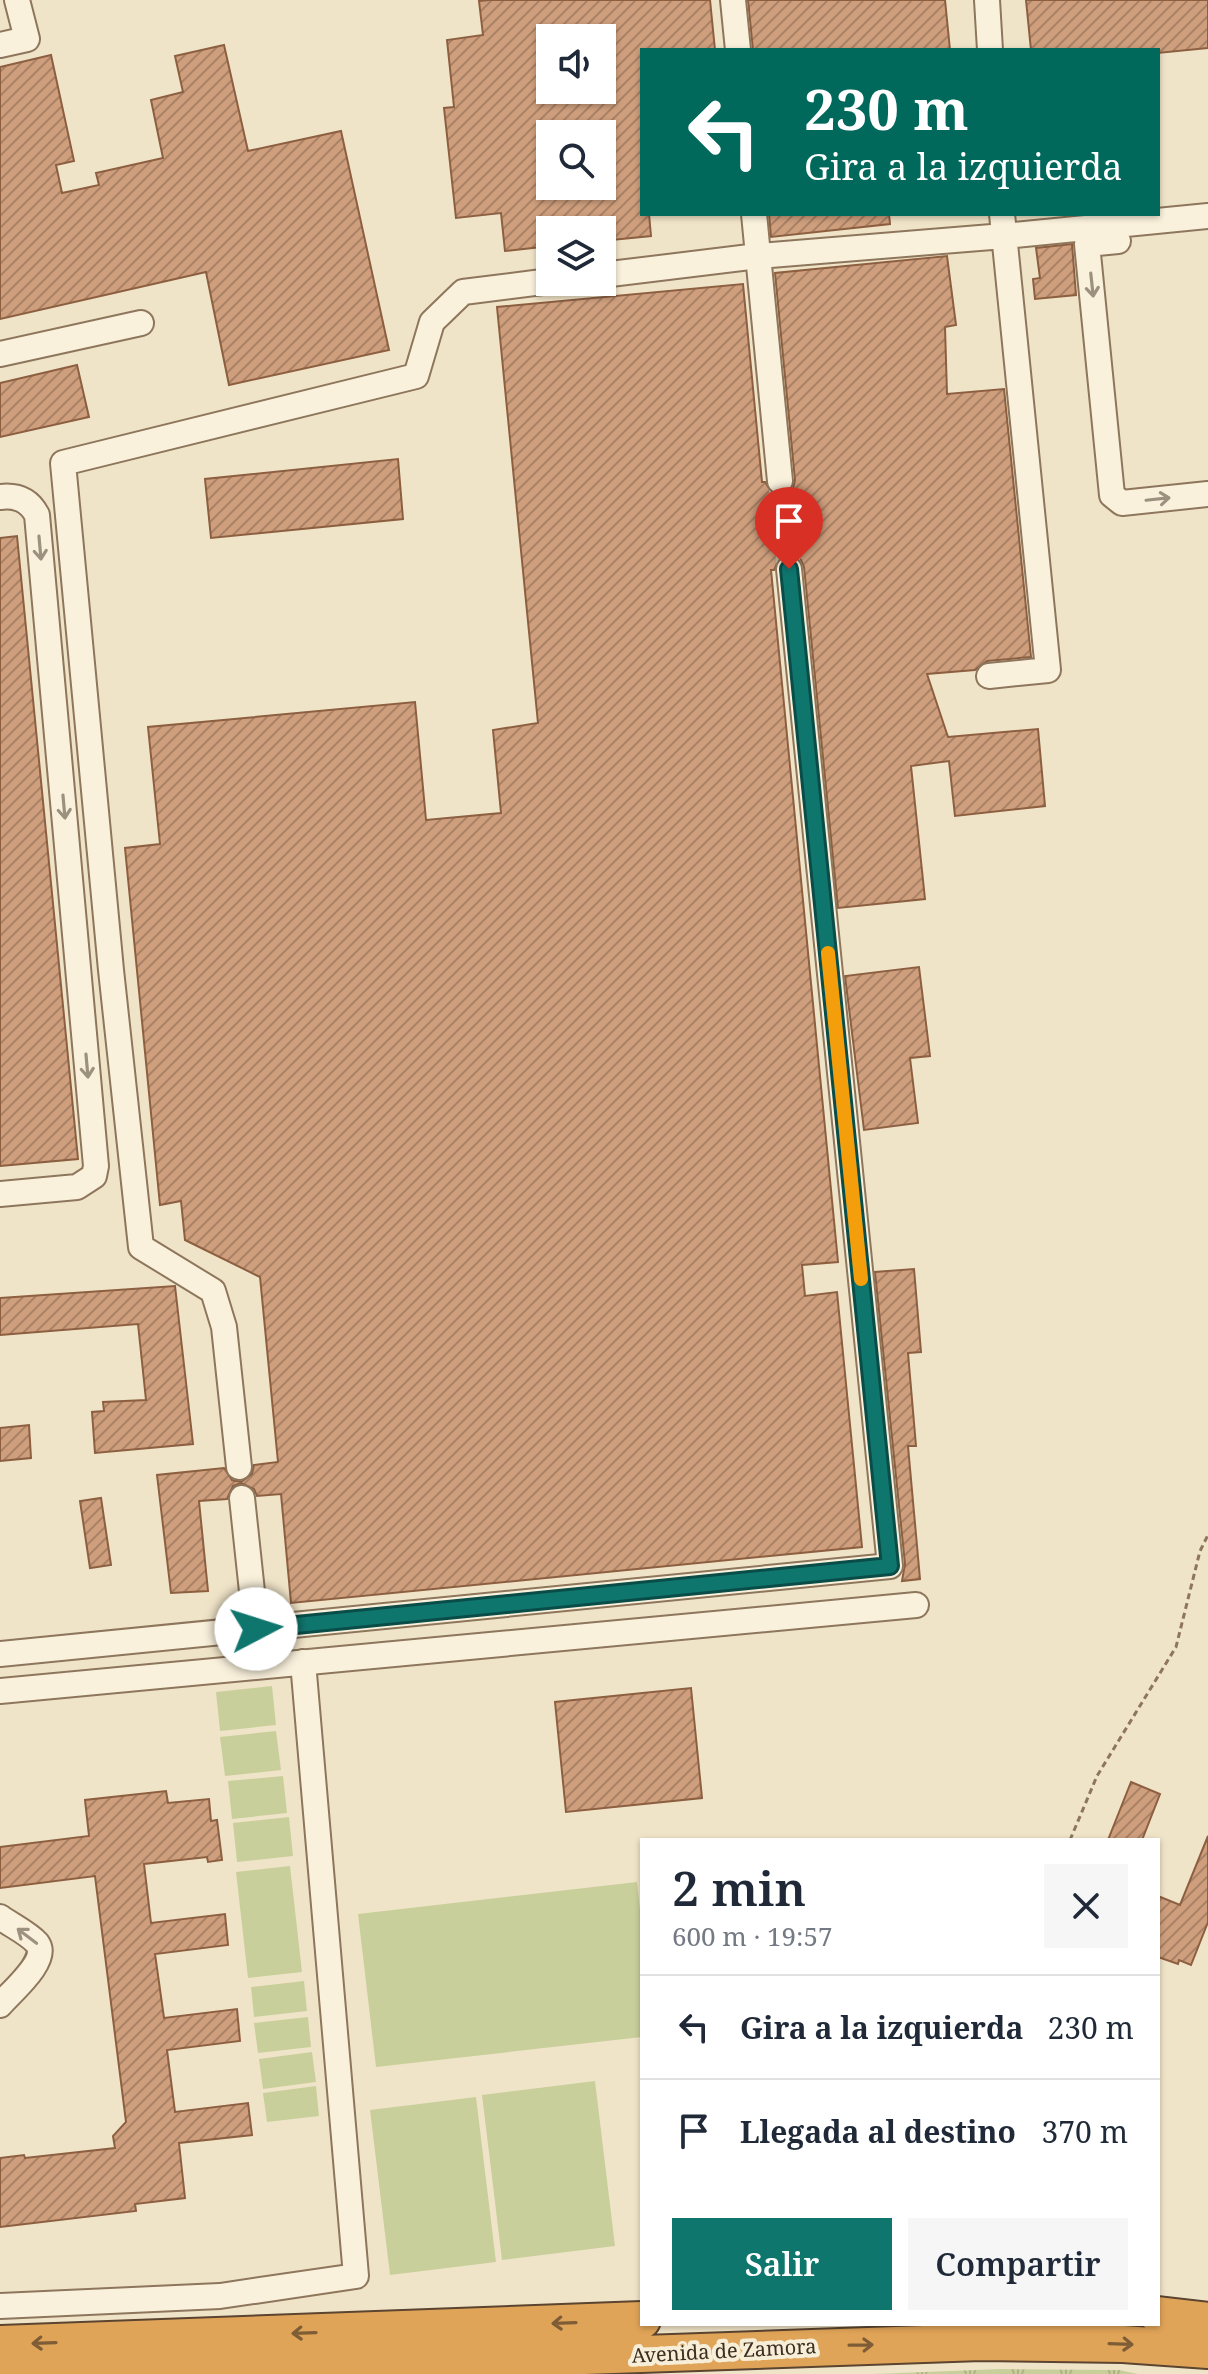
<!DOCTYPE html>
<html lang="es">
<head>
<meta charset="utf-8">
<style>
  :root { --surface:#fff; --page:#f6f6f7; --text:#1f2937; --muted:#747a83; --line:#e0e1e3; --accent:#0f766e }
  body { margin:0; font-family:"Noto Serif",serif; background:var(--page); color:var(--text); height:100vh; display:flex; flex-direction:column; font-size:30px; white-space:nowrap }
  * { box-sizing:border-box; margin:0 }
  p { font-size:26px; color:var(--muted) }
  .icon { flex:none; width:44px; height:44px; fill:none; stroke:currentColor; stroke-width:2; stroke-linecap:round; stroke-linejoin:round }
  .map { position:relative; flex:1; overflow:hidden }
  .details { position:absolute; left:640px; top:1838px; width:520px; height:488px; display:flex; flex-direction:column; background:var(--surface); border-radius:0px; box-shadow:0 2px 6px #0004 }
  .details>* { flex:none }
  .hud { position:absolute; left:640px; top:48px; width:520px; height:168px; border-radius:0px; box-shadow:0 2px 6px #0004; background:#00695c; color:#fff; overflow:hidden }
  .fabs { position:absolute; left:536px; top:24px; display:grid; gap:16px }
  .fabs a { display:grid; place-items:center; width:80px; height:80px; border-radius:0px; background:var(--surface); box-shadow:0 2px 6px #0004; font-size:40px }
  .pin { position:absolute; display:grid; place-items:center; width:68px; height:68px; color:#fff; margin:-82px -34px; border-radius:50% 50% 50% 0; rotate:-45deg; box-shadow:0 0 8px #0007 }
  .pin .icon { rotate:45deg }
  .me { position:absolute; width:88px; margin:-44px; rotate:85deg; stroke-linejoin:round; filter:drop-shadow(0 0 6px #0008) }
  .turn { display:flex; align-items:center; gap:28px; height:168px; padding:0 32px; font-size:36px }
  .turn .icon { width:104px; height:104px; stroke-width:2.5 }
  .turn b { display:block; font-size:56px; line-height:68px }
  .round { display:grid; place-items:center; flex:none; width:84px; height:84px; border-radius:0px; background:var(--page) }
  .overview { display:flex; align-items:center; justify-content:space-between; height:136px; padding:0 32px }
  h1 { font-size:48px; font-weight:600; line-height:60px }
  .action { display:flex; gap:16px; margin-top:auto; padding:16px 32px }
  .action a { flex:1; height:92px; border-radius:0px; background:var(--accent); color:#fff; font-size:32px; font-weight:600; line-height:92px; text-align:center }
  .action a+a { background:var(--page); color:var(--text) }
  ul { padding:0; list-style:none }
  li { display:flex; align-items:center; gap:24px; height:104px; padding:0 32px; border-top:2px solid var(--line) }
  li div { flex:1 }
  li b { display:block; font-size:30px }
  li em { font-style:normal }
  .map>svg:first-child { display:block }
  .grass { fill:#c9cf9b }
  .park { fill:url(#park-tufts) }
  .building { fill:url(#building-hatch); stroke:#8d5f41; stroke-width:2; fill-rule:evenodd }
  .lines { fill:none; stroke-linecap:round; stroke-linejoin:round }
  .minor-tunnel { stroke:#ccc0a6; stroke-width:24; stroke-dasharray:24 12; stroke-linecap:butt }
  .minor-casing { stroke:#8d765c; stroke-width:28 }
  .highway-casing { stroke:#5b4430; stroke-width:40 }
  .path { stroke:#8d765c; stroke-width:3; stroke-dasharray:6 4; stroke-linecap:butt }
  .minor { stroke:#faf1dc; stroke-width:24 }
  .highway { stroke:#e0a458; stroke-width:36 }
  .oneway { stroke:#9c907e }
  .oneway2 { stroke:#7e5d36 }
  .route-casing { stroke:#0a4d48; stroke-width:20 }
  .route { stroke:#0f766e; stroke-width:14 }
  .slow { stroke:#f59e0b; stroke-width:14 }
  .labels { text-anchor:middle; stroke-width:8; stroke-linejoin:round; paint-order:stroke }
  .street-label { font-size:20px; fill:#3d2e20; stroke:#f7eed8 }
</style>
</head>
<body>
<div class="map">
<svg width="1208" height="2374" viewBox="0 0 1208 2374">
  <defs>
    <pattern id="park-tufts" width="24" height="20" patternUnits="userSpaceOnUse" patternTransform="scale(2)"><rect width="24" height="20" fill="#c9cf9b"/><path d="M3 7l-1-3M5 7V3M7 7l1-3M15 17l-1-3M17 17v-4M19 17l1-3" fill="none" stroke="#aeb285"/></pattern>
    <pattern id="building-hatch" width="6" height="6" patternUnits="userSpaceOnUse" patternTransform="scale(2)"><rect width="6" height="6" fill="#cf9f7d"/><path d="M-1 1l2-2M0 6l6-6M5 7l2-2" fill="none" stroke="#a98266"/></pattern>
  </defs>
  <rect width="100%" height="100%" fill="#f0e4c8"/>
  <path class="grass" d="M272,1686L276,1725L220,1731L216,1692Z
    M276,1731L281,1770L225,1776L220,1737Z
    M283,1776L287,1813L232,1819L228,1781Z
    M289,1817L293,1856L237,1862L233,1823Z
    M290,1866L302,1972L248,1978L236,1872Z
    M637,1882L642,1928V2037L376,2067L358,1914Z
    M304,1981L307,2011L254,2017L251,1987Z
    M308,2017L311,2047L258,2053L254,2023Z
    M312,2052L316,2082L263,2089L259,2059Z
    M595,2081L615,2246L502,2260L482,2095Z
    M316,2086L319,2116L267,2122L263,2093Z
    M476,2097L496,2262L390,2275L370,2110Z"/>
  <path class="park" d="M1000,2369L1119,2370L1138,2374H874Z"/>
  <path class="building" d="M490,0H710L715,50H642V214H649L651,236L602,241V230H550V246L505,251L501,213L456,218L444,108L454,107L447,40L483,35L479,1ZM550,38H602V90H550ZM550,134H602V186H550Z
    M748,0H945L950,50H753Z
    M1026,0H1208V48L1158,53V50H1031Z
    M224,45L248,151L341,131L389,350L229,385L206,272L0,319V67L51,55L74,161L56,165L62,193L99,185L96,173L163,158L151,100L183,92L175,56Z
    M769,214H889L890,224L771,237Z
    M1072,244L1076,295L1035,299L1033,279L1040,278L1036,248Z
    M947,256L956,325L945,327L947,394L1004,389L1031,657L987,661L975,670L927,674L948,737L1038,729L1045,806L955,816L949,761L911,766L925,899L838,908L804,567L801,560L788,554L780,557L774,570H771L838,1262L802,1265L805,1296L837,1292L862,1547L291,1603L281,1494L257,1496L254,1489L241,1483L233,1486L227,1499L199,1501L208,1591L171,1593L157,1475L224,1468L232,1480L241,1482L252,1474L254,1465L278,1462L260,1277L185,1240L181,1201L160,1205L125,848L160,844L148,727L415,702L426,820L501,813L493,730L538,723L497,307L743,284L762,482H765L773,494L782,496L793,488L795,480L775,273Z
    M77,365L89,417L0,437V383Z
    M398,459L403,519L211,538L205,479Z
    M17,536L78,1159L0,1166V538Z
    M919,967L930,1056L910,1058L918,1123L864,1130L845,976Z
    M914,1269L921,1352L908,1353L916,1446H908L920,1579L902,1581L905,1564L875,1272Z
    M175,1286L193,1444L95,1453L92,1412L104,1411L103,1402L146,1400L138,1324L0,1335V1298Z
    M29,1425L31,1458L0,1461V1428Z
    M101,1498L111,1565L90,1568L80,1501Z
    M691,1688L702,1798L566,1812L555,1702Z
    M1131,1782L1160,1794L1142,1840H1108Z
    M166,1791L168,1803L209,1799L211,1821L217,1820L222,1860L208,1862L207,1857L144,1864L151,1923L225,1914L228,1945L155,1954L164,2018L237,2009L240,2041L167,2050L175,2112L248,2103L252,2135L179,2143L185,2198L135,2204L136,2211L0,2227V2158L24,2155L25,2158L115,2148L113,2136L126,2122L95,1876L0,1888V1847L89,1836L85,1800Z
    M1208,1836V1922L1191,1965L1179,1960L1178,1964L1158,1957V1896L1180,1905Z"/>
  <g class="lines">
    <path class="minor-tunnel" d="M780,481L789,569"/>
    <defs>
      <path id="minor" d="M733,0L738,50
        M987,0L990,50
        M0,45L27,39L17,0
        M754,214L780,481
        M1118,241L1087,244L1112,495L1122,503L1208,494
        M602,275L758,256L1004,236L1208,216
        M0,354L141,323
        M0,497C17,495 29,500 37,515L96,1166L94,1176L77,1187L0,1194
        M989,676L1048,670L1002,214
        M239,1467L224,1327L213,1291L141,1247L111,970L63,463L416,376L432,322L463,292L550,281
        M242,1498L256,1629
        M0,1654L890,1566L789,569
        M0,1691L916,1605
        M0,1917C11,1925 28,1933 37,1943C50,1960 11,1992 0,2005
        M0,2306L220,2296L356,2276L303,1662"/>
      <path id="highway" d="M1158,2315L1208,2321
        M0,2344L642,2320
        M0,2373H103L981,2342L1123,2344L1208,2350"/>
    </defs>
    <use href="#minor" class="minor-casing"/>
    <use href="#highway" class="highway-casing"/>
    <path class="path" d="M1070,1840L1097,1776L1176,1647L1200,1551L1208,1535"/>
    <use href="#minor" class="minor"/>
    <use href="#highway" class="highway"/>
  </g>
  <defs><path id="oneway-shaft" d="M-6 0H5M1.5-3L5.5 0L1.5 3" fill="none" stroke-width="1.6" stroke-linecap="round" stroke-linejoin="round" transform="scale(2)"/></defs>
  <g class="oneway">
    <use href="#oneway-shaft" transform="translate(1092 285) rotate(84)"/>
    <use href="#oneway-shaft" transform="translate(1158 499) rotate(-6)"/>
    <use href="#oneway-shaft" transform="translate(40 548) rotate(85)"/>
    <use href="#oneway-shaft" transform="translate(64 807) rotate(85)"/>
    <use href="#oneway-shaft" transform="translate(87 1066) rotate(85)"/>
    <use href="#oneway-shaft" transform="translate(27 1936) rotate(-143)"/>
  </g>
  <g class="oneway2">
    <use href="#oneway-shaft" transform="translate(564 2323) rotate(178)"/>
    <use href="#oneway-shaft" transform="translate(304 2333) rotate(178)"/>
    <use href="#oneway-shaft" transform="translate(44 2343) rotate(178)"/>
    <use href="#oneway-shaft" transform="translate(1121 2344) rotate(2)"/>
    <use href="#oneway-shaft" transform="translate(861 2345) rotate(-1)"/>
  </g>
  <g class="lines">
    <defs>
      <path id="route" d="M256,1629L890,1566L789,569"/>
    </defs>
    <use href="#route" class="route-casing"/>
    <use href="#route" class="route"/>
    <path class="slow" d="M828,953L861,1279"/>
  </g>
  <g class="labels">
    <g class="street-label">
      <text transform="translate(724 2351) rotate(-3)" y="7">Avenida de Zamora</text>
    </g>
  </g>
</svg>
<div class="fabs">
<a><svg class="icon" aria-label="sound" viewBox="0 0 24 24"><path d="M4 9h4l5-4v14l-5-4H4zM17 9q2 3 0 6"/></svg></a>
<a><svg class="icon" aria-label="search" viewBox="0 0 24 24"><circle cx="10" cy="10" r="6"/><path d="M15 15l6 6"/></svg></a>
<a><svg class="icon" aria-label="layers" viewBox="0 0 24 24"><path d="M12 4l9 5-9 5-9-5zM3 14l9 5 9-5"/></svg></a>
</div>
<div class="pin" style="left:789px;top:569px;background:#d93025"><svg class="icon" aria-label="arrive" viewBox="0 0 24 24"><path d="M6 21V4h12l-3 4 3 4H6"/></svg></div>
<svg class="me" style="left:256px;top:1629px" viewBox="-20 -20 40 40"><circle r="19" fill="#fff"/><path d="M0-13L10 11 0 6-10 11z" fill="#0f766e"/></svg>
<div class="hud">
<div class="turn"><svg class="icon" aria-label="left" viewBox="0 0 24 24"><path d="M17 20v-9H6M10 6l-5 5 5 5"/></svg><div><b>230 m</b>Gira a la izquierda</div></div>
</div>
<section class="details">
<div class="overview"><div><h1>2 min</h1><p>600 m · 19:57</p></div><a class="round"><svg class="icon" aria-label="close" viewBox="0 0 24 24"><path d="M6 6l12 12M18 6L6 18"/></svg></a></div>
<ul>
<li><svg class="icon" aria-label="left" viewBox="0 0 24 24"><path d="M17 20v-9H6M10 6l-5 5 5 5"/></svg><div><b>Gira a la izquierda</b></div><em>230 m</em></li>
<li><svg class="icon" aria-label="arrive" viewBox="0 0 24 24"><path d="M6 21V4h12l-3 4 3 4H6"/></svg><div><b>Llegada al destino</b></div><em>370 m</em></li>
</ul>
<div class="action"><a>Salir</a><a>Compartir</a></div>
</section>
</div>
</body>
</html>
